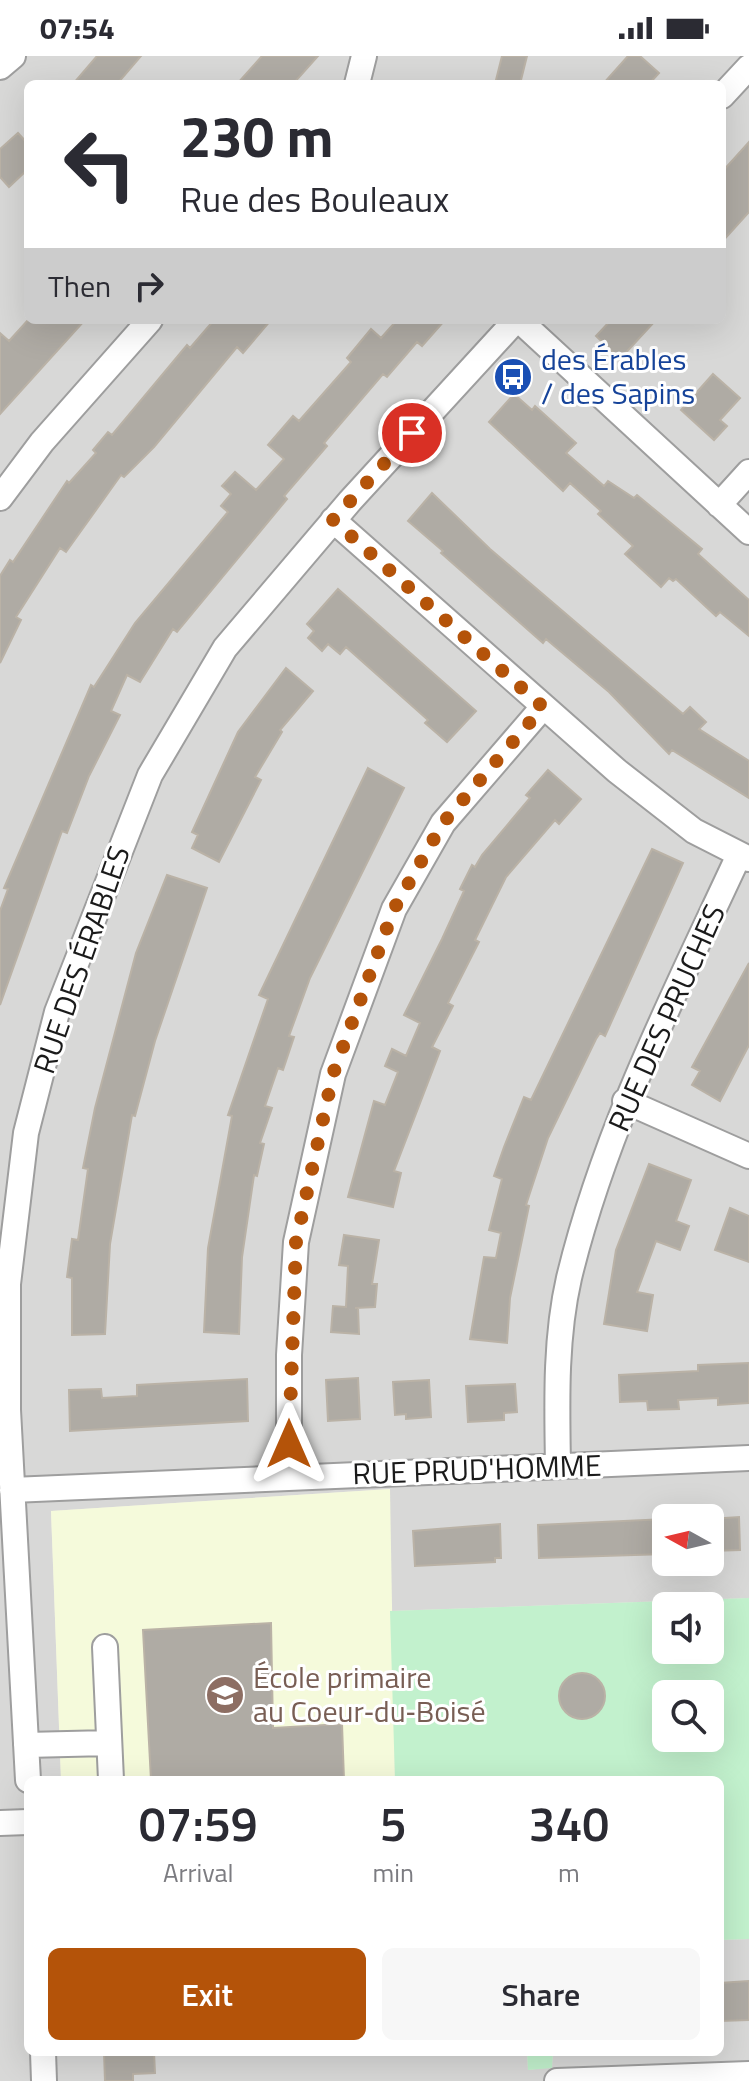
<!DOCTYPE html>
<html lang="en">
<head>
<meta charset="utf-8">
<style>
  :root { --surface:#fff; --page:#f7f7f7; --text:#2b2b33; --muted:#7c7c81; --accent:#b45309 }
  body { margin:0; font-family:"Titillium Web",sans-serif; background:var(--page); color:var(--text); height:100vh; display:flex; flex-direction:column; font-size:30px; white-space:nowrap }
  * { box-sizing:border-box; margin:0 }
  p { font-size:26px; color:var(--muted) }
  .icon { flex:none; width:44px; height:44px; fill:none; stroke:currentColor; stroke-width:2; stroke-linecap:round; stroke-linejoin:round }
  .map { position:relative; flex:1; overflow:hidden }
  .details { position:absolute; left:24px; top:1720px; width:700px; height:280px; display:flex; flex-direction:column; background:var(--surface); border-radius:12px; box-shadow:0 8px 32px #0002 }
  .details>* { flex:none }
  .hud { position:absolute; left:24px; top:24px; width:702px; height:244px; border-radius:12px; box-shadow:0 8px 32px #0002; background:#fff; color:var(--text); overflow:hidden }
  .needle { width:52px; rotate:278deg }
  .buttons { position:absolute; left:652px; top:1448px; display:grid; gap:16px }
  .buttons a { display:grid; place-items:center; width:72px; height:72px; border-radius:12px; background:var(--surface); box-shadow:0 8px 32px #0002; font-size:40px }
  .pin { position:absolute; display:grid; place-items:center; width:68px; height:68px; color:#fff; margin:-34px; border:4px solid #fff; border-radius:50%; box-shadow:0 2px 8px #0007 }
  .me { position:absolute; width:88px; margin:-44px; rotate:0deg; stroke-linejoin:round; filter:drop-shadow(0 0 6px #0008) }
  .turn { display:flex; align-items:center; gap:28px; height:168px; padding:0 24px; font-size:36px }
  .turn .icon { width:104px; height:104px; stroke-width:2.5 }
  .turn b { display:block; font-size:56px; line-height:68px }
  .then { display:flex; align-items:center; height:76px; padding:0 24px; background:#0003; gap:16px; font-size:30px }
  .eta { display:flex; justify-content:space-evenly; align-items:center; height:136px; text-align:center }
  .eta b { font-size:48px; font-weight:600; line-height:56px }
  .button { display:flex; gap:16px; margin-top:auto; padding:16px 24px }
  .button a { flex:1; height:92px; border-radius:12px; background:var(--accent); color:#fff; font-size:32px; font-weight:600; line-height:92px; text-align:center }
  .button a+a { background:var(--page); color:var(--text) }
  .status { display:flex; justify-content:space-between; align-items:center; height:56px; padding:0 40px; background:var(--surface); direction:ltr }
  .status svg { height:22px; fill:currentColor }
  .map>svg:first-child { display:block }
  .residential { fill:#d8d8d7; fill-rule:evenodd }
  .education { fill:#f5fadb }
  .park { fill:#c2f1cd; fill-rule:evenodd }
  .building { fill:#afaba4; stroke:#bab2a6; stroke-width:2 }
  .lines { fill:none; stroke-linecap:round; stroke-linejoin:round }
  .minor-casing { stroke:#9e9e9e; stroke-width:28 }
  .minor { stroke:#fff; stroke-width:24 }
  .route { stroke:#b45309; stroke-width:14; stroke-dasharray:0 25.2 }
  .labels { text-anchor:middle; stroke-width:6; stroke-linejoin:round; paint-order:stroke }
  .transit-label { font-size:30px; fill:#164399; stroke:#fff; text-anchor:start }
  .street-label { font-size:30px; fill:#1a1a1a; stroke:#fff }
  .education-label { font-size:30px; fill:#785e54; stroke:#fff; text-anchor:start }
</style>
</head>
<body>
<div class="status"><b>07:54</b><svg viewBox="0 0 49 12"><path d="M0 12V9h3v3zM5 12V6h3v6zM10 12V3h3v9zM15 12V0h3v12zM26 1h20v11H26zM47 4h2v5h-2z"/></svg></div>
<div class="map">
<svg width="749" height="2025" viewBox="0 0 749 2025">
  <rect width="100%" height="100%" fill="#ebe9e1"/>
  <path class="residential" d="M0,0H749V1542L390,1555V1433L51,1455L61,1724H28V1996H527L528,2014L552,2011L553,1996H720V1884L749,1883V2025H0ZM28,28H722V264H28ZM666,1462H710V1506H666Z"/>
  <path class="education" d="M390,1433L395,1724H61L51,1455Z"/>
  <path class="park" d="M749,1542V1883L720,1884V1724H395L390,1555ZM710,1550V1594H666V1550ZM666,1638H710V1682H666Z
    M527,1996H553L552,2012L528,2014Z"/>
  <path class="building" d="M97,0H141L117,28H73Z
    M262,0H318L293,28H237Z
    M502,0H527L520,28H495Z
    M628,0H640L659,17L649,28H603Z
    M18,77L28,88V113L9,131L0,121V93Z
    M749,86V156L722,186V116Z
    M28,264H85L0,358V277L9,285Z
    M214,264H271L243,297L237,291L154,391L124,421L121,419L66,496L60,492L16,561L21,564L0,607V520L10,504L13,506L67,425L69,427L96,397L93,394L108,376L112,379L187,289L190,292Z
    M397,264H445L422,290L417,286L387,321L383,318L324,387L327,390L284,440L287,443L177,576L173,573L140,626L127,619L111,655L120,659L89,720L67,777L62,775L0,949V855L8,833L4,832L91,629L94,631L135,567L228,456L221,450L231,438L222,430L235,416L256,434L284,403L268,389L293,360L299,365L351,306L347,302L371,273L381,282Z
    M611,264H656L620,303L596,280Z
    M713,318L740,342L720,364L727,370L714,384L681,354Z
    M514,338L532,354L535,350L576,387L566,397L604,430L608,425L634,442L637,439L702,493L698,498L749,544V580L720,556L716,560L676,523L673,525L669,522L661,531L625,498L633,490L598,458L601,455L570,427L563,435L489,366Z
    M432,437L490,493L683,658L690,651L706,666L699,673L749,705V742L672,694L669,698L609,636L546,583L543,587L441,497L443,495L408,465Z
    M338,533L476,655L447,686L425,667L428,664L346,591L340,598L328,588L322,595L308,582L314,575L307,568Z
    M286,612L313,635L280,674L282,676L255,721L261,724L219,806L192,792L198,779L192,776L238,676Z
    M368,712L404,732L310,922L289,980L294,981L283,1014L278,1012L265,1050L272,1052L260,1087L264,1088L257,1120L254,1119L242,1201L239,1278L204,1276L208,1192L232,1060L228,1059L268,943L259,939Z
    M548,714L581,743L559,768L555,764L506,821L475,884L479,886L448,947L453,950L432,991L440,995L394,1115L401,1117L393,1151L348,1141L374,1045L385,1049L398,1016L385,1010L392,993L406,1000L420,967L404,959L442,883L464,835L460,833L472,809L475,811L482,799L530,742L526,739Z
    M652,793L683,807L605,980L600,977L596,983L548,1082L526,1149L529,1150L510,1242L507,1287L470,1283L484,1201L496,1202L501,1177L489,1174L502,1123L494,1120L504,1091L524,1041L531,1044Z
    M167,819L207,832L155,985L135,1060L132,1059L110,1188L105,1278L72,1279V1222L67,1221L72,1183L78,1184L88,1113L83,1112L95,1052L136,897Z
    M749,907V989L720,1045L692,1029L700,1015L692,1011Z
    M649,1108L691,1124L676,1165L689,1170L680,1194L656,1185L637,1236L653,1239L647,1275L604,1268L616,1194Z
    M730,1152L749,1160V1206L715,1194Z
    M344,1179L379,1184L372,1228H377L375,1251L355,1252H358L359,1278L331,1276L333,1250L346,1251L348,1210L339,1209Z
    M749,1307V1347L718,1349V1342L678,1344L679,1353L648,1354L647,1345L620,1346L619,1319L698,1315V1309Z
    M358,1322L360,1363L328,1365L326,1324Z
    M247,1323L248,1365L70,1375L69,1334L101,1333L102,1342L137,1340V1329Z
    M429,1324L431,1361L406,1363V1358L395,1359L393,1326Z
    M515,1328L517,1356L504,1357V1364L468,1366L466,1330Z
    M739,1461L740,1494L710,1495V1463Z
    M666,1463V1498L539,1502L538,1469Z
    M500,1468L501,1502H495V1506L415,1510L413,1475Z
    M271,1567L273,1672L342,1668L344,1724H151L143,1574Z
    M559 1640a23 23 0 1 1 46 0a23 23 0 1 1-46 0Z
    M749,1925V1964L720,1965V1927Z
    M104,1996H154L155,2017L133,2018V2025H105Z"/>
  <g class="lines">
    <defs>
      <path id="minor" d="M0,11L13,0
        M357,28L364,0
        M722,40L749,11
        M519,264L749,476
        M0,442L42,386L150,264
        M719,449L749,416
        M333,464L617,715L694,775L749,803
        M625,1045L749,1100
        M558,1410C557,1348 555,1283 569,1222C605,1073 675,937 739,799
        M289,1421V1299L296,1186L333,1018L394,853L443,767L543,651
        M12,1434L749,1402
        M105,1591L111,1724
        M26,1689L109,1687
        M28,1724L8,1354V1228L26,1077L57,956L150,719L225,592L350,445L516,264
        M0,1767L28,1766
        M43,1996L44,2025
        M557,2025L749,2018"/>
    </defs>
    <use href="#minor" class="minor-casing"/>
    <use href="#minor" class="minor"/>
  </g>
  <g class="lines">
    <path class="route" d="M289,1388L296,1186L333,1018L394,853L443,767L543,651L333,464L412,377"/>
  </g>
  <defs>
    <symbol id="bus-disc" viewBox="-11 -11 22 22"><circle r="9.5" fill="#1a4fb4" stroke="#fff"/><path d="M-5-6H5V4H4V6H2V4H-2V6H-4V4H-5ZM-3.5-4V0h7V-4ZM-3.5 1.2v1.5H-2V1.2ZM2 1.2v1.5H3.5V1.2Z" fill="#fff"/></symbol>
    <symbol id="school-disc" viewBox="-11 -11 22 22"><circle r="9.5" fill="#8d6e63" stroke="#fff"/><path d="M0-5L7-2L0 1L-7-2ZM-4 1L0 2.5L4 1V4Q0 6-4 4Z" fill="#fff"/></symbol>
  </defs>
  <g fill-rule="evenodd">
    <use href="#bus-disc" x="491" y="299" width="44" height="44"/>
    <use href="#school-disc" x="203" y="1617" width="44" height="44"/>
  </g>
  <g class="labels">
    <g class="transit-label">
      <text x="541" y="314">des Érables<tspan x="541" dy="34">/ des Sapins</tspan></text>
    </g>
    <g class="street-label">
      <text transform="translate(82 904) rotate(-71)" y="10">RUE DES ÉRABLES</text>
      <text transform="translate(667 962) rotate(-66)" y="10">RUE DES PRUCHES</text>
      <text transform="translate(477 1414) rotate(-2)" y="10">RUE PRUD'HOMME</text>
    </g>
    <g class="education-label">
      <text x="253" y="1632">École primaire<tspan x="253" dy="34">au Coeur‑du‑Boisé</tspan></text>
    </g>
  </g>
</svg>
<div class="buttons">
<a><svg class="needle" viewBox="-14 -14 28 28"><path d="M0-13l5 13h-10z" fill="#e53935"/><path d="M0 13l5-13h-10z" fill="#7c7c81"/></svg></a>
<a><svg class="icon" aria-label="sound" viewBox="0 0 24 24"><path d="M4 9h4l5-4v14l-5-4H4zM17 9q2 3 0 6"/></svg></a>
<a><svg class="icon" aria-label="search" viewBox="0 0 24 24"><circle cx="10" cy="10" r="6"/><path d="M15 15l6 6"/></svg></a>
</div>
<div class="pin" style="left:412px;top:377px;background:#d93025"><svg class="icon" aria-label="arrive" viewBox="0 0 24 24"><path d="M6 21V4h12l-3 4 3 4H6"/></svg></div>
<svg class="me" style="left:289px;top:1388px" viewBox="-20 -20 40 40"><path d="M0-17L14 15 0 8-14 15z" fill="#b45309" stroke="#fff" stroke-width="4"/></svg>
<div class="hud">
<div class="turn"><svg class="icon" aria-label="left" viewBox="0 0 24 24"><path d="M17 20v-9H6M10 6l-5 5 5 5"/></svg><div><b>230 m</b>Rue des Bouleaux</div></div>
<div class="then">Then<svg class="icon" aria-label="right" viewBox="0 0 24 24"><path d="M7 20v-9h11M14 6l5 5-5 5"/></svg></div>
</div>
<section class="details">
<div class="eta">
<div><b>07:59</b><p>Arrival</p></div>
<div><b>5</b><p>min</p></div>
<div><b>340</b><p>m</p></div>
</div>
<div class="button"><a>Exit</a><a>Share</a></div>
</section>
</div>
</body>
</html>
